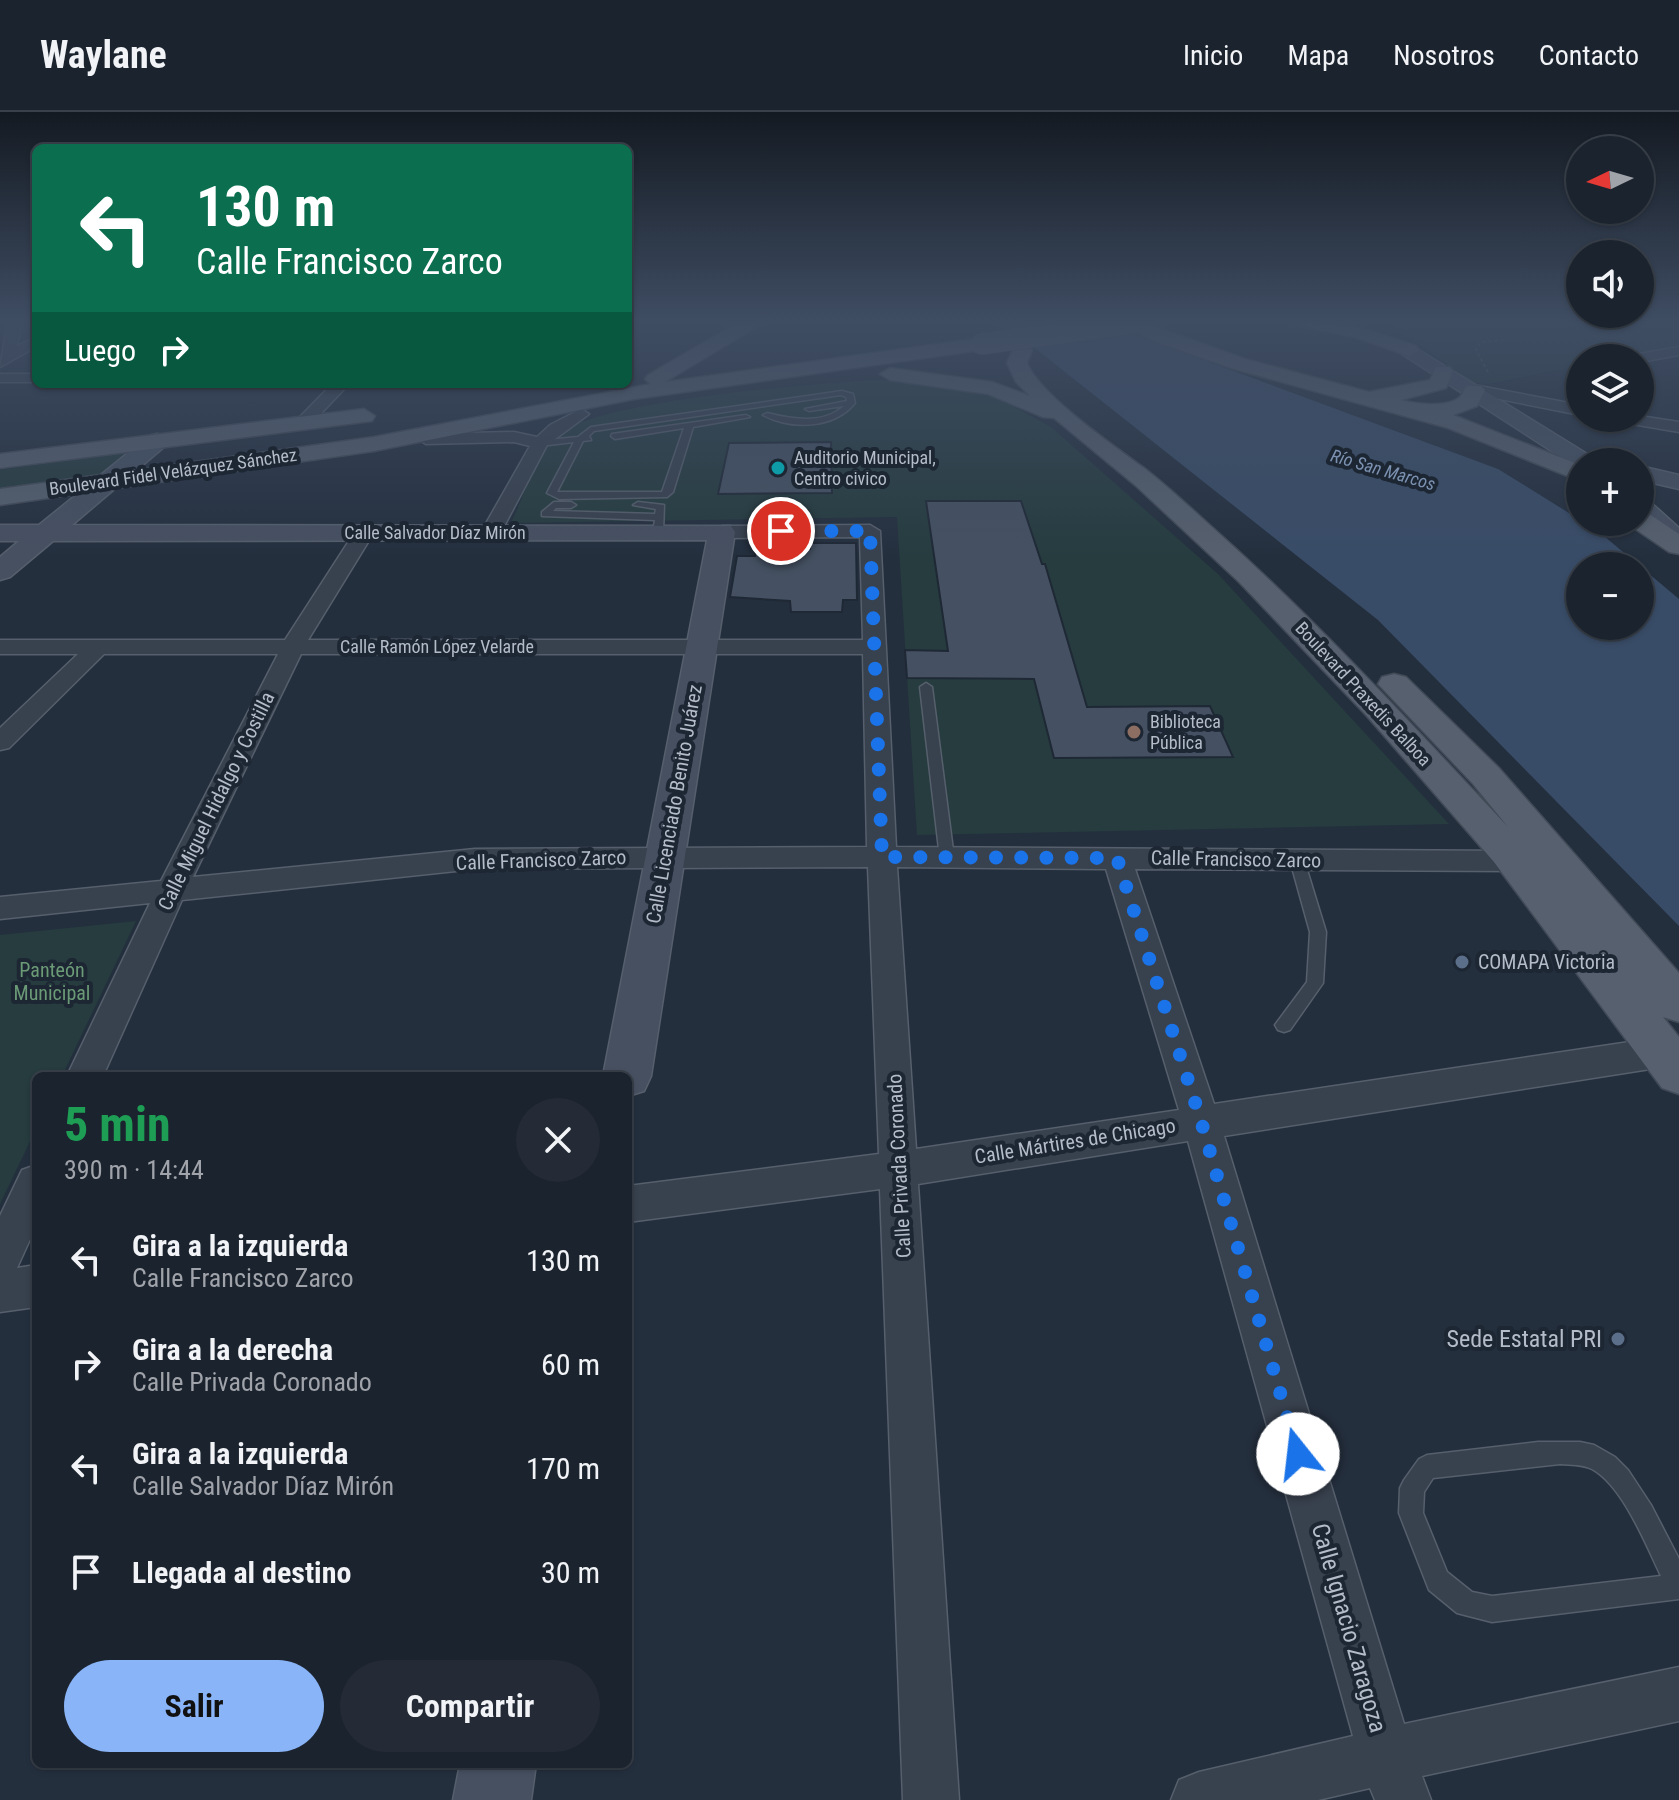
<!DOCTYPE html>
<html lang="es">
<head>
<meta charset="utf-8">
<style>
  :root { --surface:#1b232e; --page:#242b36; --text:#f1f3f6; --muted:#a0a4aa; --line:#39404a; --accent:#8ab4f8 }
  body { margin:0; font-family:"Roboto Condensed",sans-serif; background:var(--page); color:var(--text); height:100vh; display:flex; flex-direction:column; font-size:30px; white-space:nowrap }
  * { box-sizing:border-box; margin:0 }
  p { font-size:26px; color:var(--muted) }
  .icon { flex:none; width:44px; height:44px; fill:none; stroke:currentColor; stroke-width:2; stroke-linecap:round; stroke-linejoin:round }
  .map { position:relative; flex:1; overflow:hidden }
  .details { position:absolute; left:32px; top:960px; width:600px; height:696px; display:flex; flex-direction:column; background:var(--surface); border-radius:12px; box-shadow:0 2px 6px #0004,0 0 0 2px var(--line) }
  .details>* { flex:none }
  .hud { position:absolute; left:32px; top:32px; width:600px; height:244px; border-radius:12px; box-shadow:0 2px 6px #0004,0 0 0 2px var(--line); background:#0b6e4f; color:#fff; overflow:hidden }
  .needle { width:52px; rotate:265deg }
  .buttons { position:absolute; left:1566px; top:24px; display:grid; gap:16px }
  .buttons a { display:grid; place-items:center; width:88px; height:88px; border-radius:50%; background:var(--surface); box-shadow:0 2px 6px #0004,0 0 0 2px var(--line); font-size:40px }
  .pin { position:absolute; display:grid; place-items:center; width:68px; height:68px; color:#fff; margin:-34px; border:4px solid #fff; border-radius:50%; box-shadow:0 2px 8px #0007 }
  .me { position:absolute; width:88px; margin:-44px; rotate:344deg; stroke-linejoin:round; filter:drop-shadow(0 0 6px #0008) }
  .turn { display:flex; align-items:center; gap:28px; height:168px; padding:0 32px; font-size:36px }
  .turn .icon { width:104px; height:104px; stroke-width:2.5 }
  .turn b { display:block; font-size:56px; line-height:68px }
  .then { display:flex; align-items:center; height:76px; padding:0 32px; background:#0003; gap:16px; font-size:30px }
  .round { display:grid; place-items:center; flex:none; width:84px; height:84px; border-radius:42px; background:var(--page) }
  .overview { display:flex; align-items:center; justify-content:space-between; height:136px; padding:0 32px }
  h1 { font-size:48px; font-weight:700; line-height:60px; color:#1e9e55 }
  .action { display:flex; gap:16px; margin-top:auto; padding:16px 32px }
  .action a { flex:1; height:92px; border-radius:48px; background:var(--accent); color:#111; font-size:32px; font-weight:700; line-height:92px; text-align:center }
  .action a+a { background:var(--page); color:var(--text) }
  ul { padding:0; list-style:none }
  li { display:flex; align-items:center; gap:24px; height:104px; padding:0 32px }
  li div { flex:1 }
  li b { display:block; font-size:30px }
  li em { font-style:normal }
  header { display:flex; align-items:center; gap:48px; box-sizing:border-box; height:112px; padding:0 40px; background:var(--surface); border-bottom:2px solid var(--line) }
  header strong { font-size:38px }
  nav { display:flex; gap:44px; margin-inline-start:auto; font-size:28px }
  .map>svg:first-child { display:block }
  .green { fill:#263c3f }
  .water { fill:#394c67; fill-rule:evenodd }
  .building { fill:#455162; stroke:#1f2835; stroke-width:2 }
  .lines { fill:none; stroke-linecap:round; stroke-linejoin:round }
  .lane-casing { stroke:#565f6c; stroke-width:3 }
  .street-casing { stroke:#565f6c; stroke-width:3 }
  .secondary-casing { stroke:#565f6c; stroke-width:3 }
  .primary-casing { stroke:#414a57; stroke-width:3 }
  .path { stroke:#44595c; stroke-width:2; stroke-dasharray:3 3; stroke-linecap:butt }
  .lane { fill:#38414e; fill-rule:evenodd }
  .street { fill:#38414e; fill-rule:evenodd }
  .secondary { fill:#465061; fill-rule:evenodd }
  .primary { fill:#56606e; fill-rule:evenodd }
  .primary-bridge-casing { stroke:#414a57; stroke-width:22; stroke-linecap:butt }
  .primary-bridge { stroke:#56606e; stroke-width:21 }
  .route { stroke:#1a73e8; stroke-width:14; stroke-dasharray:0 25.2 }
  .culture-dot { fill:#0f9aa8; stroke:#1d2633; stroke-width:3 }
  .education-dot { fill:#8d6e63; stroke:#1d2633; stroke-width:3 }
  .service-dot { fill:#5c6f8a; stroke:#1d2633; stroke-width:3 }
  .labels { text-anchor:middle; stroke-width:8; stroke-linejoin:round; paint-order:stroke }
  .far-poi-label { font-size:18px; fill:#b4bcc9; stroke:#1d2633; text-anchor:start }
  .far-water-label { font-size:18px; font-style:italic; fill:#7c92b1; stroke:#1d2633 }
  .far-street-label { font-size:18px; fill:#b4bcc9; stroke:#1d2633 }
  .street-label { font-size:20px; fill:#b4bcc9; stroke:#1d2633 }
  .poi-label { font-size:20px; fill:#b4bcc9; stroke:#1d2633; text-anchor:start }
  .park-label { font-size:20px; fill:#6b9a76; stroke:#1d2633 }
  .near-poi-label { font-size:24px; fill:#b4bcc9; stroke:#1d2633; text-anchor:end }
  .near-street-label { font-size:24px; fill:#b4bcc9; stroke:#1d2633 }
</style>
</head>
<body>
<header>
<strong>Waylane</strong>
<nav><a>Inicio</a><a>Mapa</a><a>Nosotros</a><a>Contacto</a></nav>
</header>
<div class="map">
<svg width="1679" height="1688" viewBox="0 0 1679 1688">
  <rect width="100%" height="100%" fill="#242f3e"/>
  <path class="green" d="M1388,209H1679V234L1618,246H1580V254L1487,272L1471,270Z
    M911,267L1000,287L1051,315L1218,462L1449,712L917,723L897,405L511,411C523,386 535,349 551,328C583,286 853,268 911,267Z
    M130,340L104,366L0,381V358Z
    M136,809L62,964H36V1017L0,1092V823Z"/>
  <path class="water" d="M992,209H1107L1142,225L1498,357L1598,419L1679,487V814L1378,508L1036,237ZM1580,454H1640V514H1580Z"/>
  <path class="building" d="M831,330L832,381L718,382L729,331Z
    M926,389H1021L1042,452H1045L1087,595L1210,594L1233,645L1054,646L1034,567L907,566L905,538L948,539Z
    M810,431H856L857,488H843L842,500H791L790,489L730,485L737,444H755L756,437H810Z"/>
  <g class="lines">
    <defs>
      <path id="lane" d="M842,279L853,282L855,291C834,317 791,318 763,303L767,301C792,307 823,313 844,294L809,299L805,297L847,289L846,285L841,283L594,319L589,324L591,328L583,329L557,380H662L684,316L615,327L611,324L612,322L746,303L750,305L693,315L673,380L667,385L559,387L547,381L574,330L540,334L537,333V329L578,325L591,315Z
        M554,390H571L576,393L571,396H556L553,399L655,402L656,397L633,393L638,390L664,393L663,420L658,423L653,420L655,408L542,404V400Z
        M926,571L932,575L954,746L947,751L940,746L920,575Z
        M1297,743L1304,748L1326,820L1323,871L1290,918L1284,920L1278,918L1275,913L1307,870L1310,820L1290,748Z
        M1538,1330H1580L1594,1333L1615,1345L1628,1358L1651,1393L1679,1447V1487L1492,1510L1457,1501L1429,1478L1399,1401L1400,1376L1404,1368L1419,1347L1427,1343ZM1560,1352C1571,1353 1582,1352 1592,1357C1623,1374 1646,1433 1661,1464L1492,1484L1472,1480L1447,1460L1423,1401L1424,1380L1433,1366Z"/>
      <path id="street" d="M8,209H22L17,234L36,225V235L0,255Z
        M1679,235V243L1640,250V246H1632L1639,242Z
        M0,262H36V270H0Z
        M332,272H349L309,314H297V308Z
        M1474,273L1580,293V303L1469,281L1466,278Z
        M581,297L589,302L547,333L500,422L490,428L480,422L530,334L514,330L426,332L418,327L426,322L514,320L537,325L550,313Z
        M1640,304L1679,310V320L1626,311L1618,306H1640Z
        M870,413L880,419L896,735L1516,739L1526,742L1531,749L1526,756L1516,759L1135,757L1214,992L1663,925L1675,930L1679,943L1675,950L1663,955L1224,1024L1404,1612L1679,1555V1609L1422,1664L1431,1688H1375L1370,1676L1318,1688H1171L1179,1668L1199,1660L1353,1624L1188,1029L918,1072L959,1688H903L880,1077L628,1110V1074L879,1042L868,755L475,757L182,788L103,964H67L150,791L0,807V785L161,769L278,542H104L9,636L0,638V616L78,542H0V528H285L356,418L363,416L373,422L308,528H863L860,425L722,426L712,420L722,414ZM301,542H863L867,735L475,737L193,765ZM897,755L1106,757L1179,998L916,1037Z
        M36,1053V1114L17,1156L36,1153V1195L0,1200V1104L22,1058Z"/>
      <path id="secondary" d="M1409,232L1592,345L1596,350H1580V356L1576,355L1402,242L1399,238Z
        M157,322L165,324L169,329L165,334L72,413L731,414L735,420L651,964L644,979L628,984V964H603L707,428L53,429L10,465L0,468V445L19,429H0V413H39L149,324Z
        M1640,354L1679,363V377L1640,368Z
        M1640,386L1649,389L1679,416V438L1669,436L1640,408Z
        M460,1652H536L531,1688H453Z"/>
      <path id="primary" d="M741,209H766L665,270L981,226L991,232L981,238L634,287L374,339L0,393V377L374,325L651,272L645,267L648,263Z
        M1113,209H1139L1245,247L1369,280L1430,268L1436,255H1450L1453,259L1446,276L1401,288C1415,292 1448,296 1460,285C1463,282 1464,277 1467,274H1481L1485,278L1477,294L1453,303L1580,353V369L1448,316L1231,256L1154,229Z
        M1292,209C1340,209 1371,218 1416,234L1419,238L1409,244L1355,225L1301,214Z
        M1022,232L1032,238L1027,251C1041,284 1113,333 1144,356C1171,377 1196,401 1222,424C1323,515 1415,616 1508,715L1473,672L1378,572L1382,565L1394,562L1406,565L1499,656L1679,861V910L1663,905L1679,925V982L1662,976L1494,750L1366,603L1239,470L1135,373L1054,306L1043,305L988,282L890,268L880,262L890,256L992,270L1030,284L1016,270L1007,251L1015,234Z
        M364,297L375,304L372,309L0,356V342Z
        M1640,400L1649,402L1679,422V442L1669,440L1631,414L1628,410H1640Z"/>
    </defs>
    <use href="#lane" class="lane-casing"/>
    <use href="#street" class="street-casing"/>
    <use href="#secondary" class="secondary-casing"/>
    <use href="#primary" class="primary-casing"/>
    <path class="path" d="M1488,260L1476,238L1481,230L1506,228"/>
    <use href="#lane" class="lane"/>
    <use href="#street" class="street"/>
    <use href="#secondary" class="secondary"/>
    <use href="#primary" class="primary"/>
    <defs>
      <path id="primary-bridge" d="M981,232L1147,209"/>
    </defs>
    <use href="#primary-bridge" class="primary-bridge-casing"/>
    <use href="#primary-bridge" class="primary-bridge"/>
  </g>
  <linearGradient id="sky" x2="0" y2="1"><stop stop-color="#141a22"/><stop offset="0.47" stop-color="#3f4d63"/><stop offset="1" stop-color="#3f4d63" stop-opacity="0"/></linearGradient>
  <rect width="1679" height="446" fill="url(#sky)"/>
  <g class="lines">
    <path class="route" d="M781,419H870L882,745L1117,746L1201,1009L1298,1342"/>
  </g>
  <circle class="culture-dot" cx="778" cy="356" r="8"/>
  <circle class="education-dot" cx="1134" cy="620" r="8"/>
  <g class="service-dot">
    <circle cx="1462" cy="850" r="8"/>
    <circle cx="1618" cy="1227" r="8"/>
  </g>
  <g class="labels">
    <g class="far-poi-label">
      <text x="794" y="352">Auditorio Municipal,<tspan x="794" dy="21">Centro civico</tspan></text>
      <text x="1150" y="616">Biblioteca<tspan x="1150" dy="21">Pública</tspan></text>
    </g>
    <g class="far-water-label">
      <text transform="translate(1383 358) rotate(16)" y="6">Río San Marcos</text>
    </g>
    <g class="far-street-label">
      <text transform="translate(173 360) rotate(-8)" y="6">Boulevard Fidel Velázquez Sánchez</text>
      <text x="435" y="427">Calle Salvador Díaz Mirón</text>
      <text x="437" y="541">Calle Ramón López Velarde</text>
      <text transform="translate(1363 582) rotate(47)" y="6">Boulevard Praxedis Balboa</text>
    </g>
    <g class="street-label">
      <text transform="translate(216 689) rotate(-64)" y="7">Calle Miguel Hidalgo y Costilla</text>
      <text transform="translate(674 692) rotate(-80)" y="7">Calle Licenciado Benito Juárez</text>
      <text transform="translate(1236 747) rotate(1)" y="7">Calle Francisco Zarco</text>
      <text transform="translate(541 748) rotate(-2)" y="7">Calle Francisco Zarco</text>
      <text transform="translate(1075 1029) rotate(-9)" y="7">Calle Mártires de Chicago</text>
      <text transform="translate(899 1054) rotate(-93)" y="7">Calle Privada Coronado</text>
    </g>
    <g class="poi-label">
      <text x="1478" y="857">COMAPA Victoria</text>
    </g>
    <g class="park-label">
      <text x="52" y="865">Panteón<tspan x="52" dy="23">Municipal</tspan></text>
    </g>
    <g class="near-poi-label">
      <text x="1602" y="1235">Sede Estatal PRI</text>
    </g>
    <g class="near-street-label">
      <text transform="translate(1349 1516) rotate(74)" y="8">Calle Ignacio Zaragoza</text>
    </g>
  </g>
</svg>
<div class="buttons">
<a><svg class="needle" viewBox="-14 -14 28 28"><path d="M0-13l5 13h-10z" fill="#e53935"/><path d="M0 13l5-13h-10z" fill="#a0a4aa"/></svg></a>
<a><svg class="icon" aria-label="sound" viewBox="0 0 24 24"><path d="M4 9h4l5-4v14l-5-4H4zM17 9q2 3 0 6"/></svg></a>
<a><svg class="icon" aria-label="layers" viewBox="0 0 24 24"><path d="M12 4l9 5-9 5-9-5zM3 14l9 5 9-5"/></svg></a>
<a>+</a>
<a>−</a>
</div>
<div class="pin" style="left:781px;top:419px;background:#d93025"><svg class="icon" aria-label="arrive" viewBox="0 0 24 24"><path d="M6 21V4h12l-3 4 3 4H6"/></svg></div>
<svg class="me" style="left:1298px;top:1342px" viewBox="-20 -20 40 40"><circle r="19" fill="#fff"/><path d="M0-13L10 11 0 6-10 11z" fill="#1a73e8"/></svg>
<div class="hud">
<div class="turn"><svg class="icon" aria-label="left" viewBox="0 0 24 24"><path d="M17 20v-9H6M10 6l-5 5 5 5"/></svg><div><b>130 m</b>Calle Francisco Zarco</div></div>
<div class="then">Luego<svg class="icon" aria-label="right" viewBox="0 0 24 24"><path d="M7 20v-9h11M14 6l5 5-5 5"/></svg></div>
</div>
<section class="details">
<div class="overview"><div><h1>5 min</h1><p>390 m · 14:44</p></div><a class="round"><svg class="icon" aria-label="close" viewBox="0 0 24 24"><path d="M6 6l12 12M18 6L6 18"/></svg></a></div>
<ul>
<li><svg class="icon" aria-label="left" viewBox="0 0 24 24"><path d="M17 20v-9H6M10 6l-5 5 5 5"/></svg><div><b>Gira a la izquierda</b><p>Calle Francisco Zarco</p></div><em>130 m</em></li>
<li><svg class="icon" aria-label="right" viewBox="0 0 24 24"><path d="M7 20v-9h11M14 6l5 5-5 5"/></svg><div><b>Gira a la derecha</b><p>Calle Privada Coronado</p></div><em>60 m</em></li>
<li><svg class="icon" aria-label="left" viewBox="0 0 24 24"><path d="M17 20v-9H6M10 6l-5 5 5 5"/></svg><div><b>Gira a la izquierda</b><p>Calle Salvador Díaz Mirón</p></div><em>170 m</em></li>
<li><svg class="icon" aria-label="arrive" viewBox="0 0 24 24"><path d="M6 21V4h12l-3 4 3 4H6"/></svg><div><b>Llegada al destino</b></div><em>30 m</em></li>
</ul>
<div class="action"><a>Salir</a><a>Compartir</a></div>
</section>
</div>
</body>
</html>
